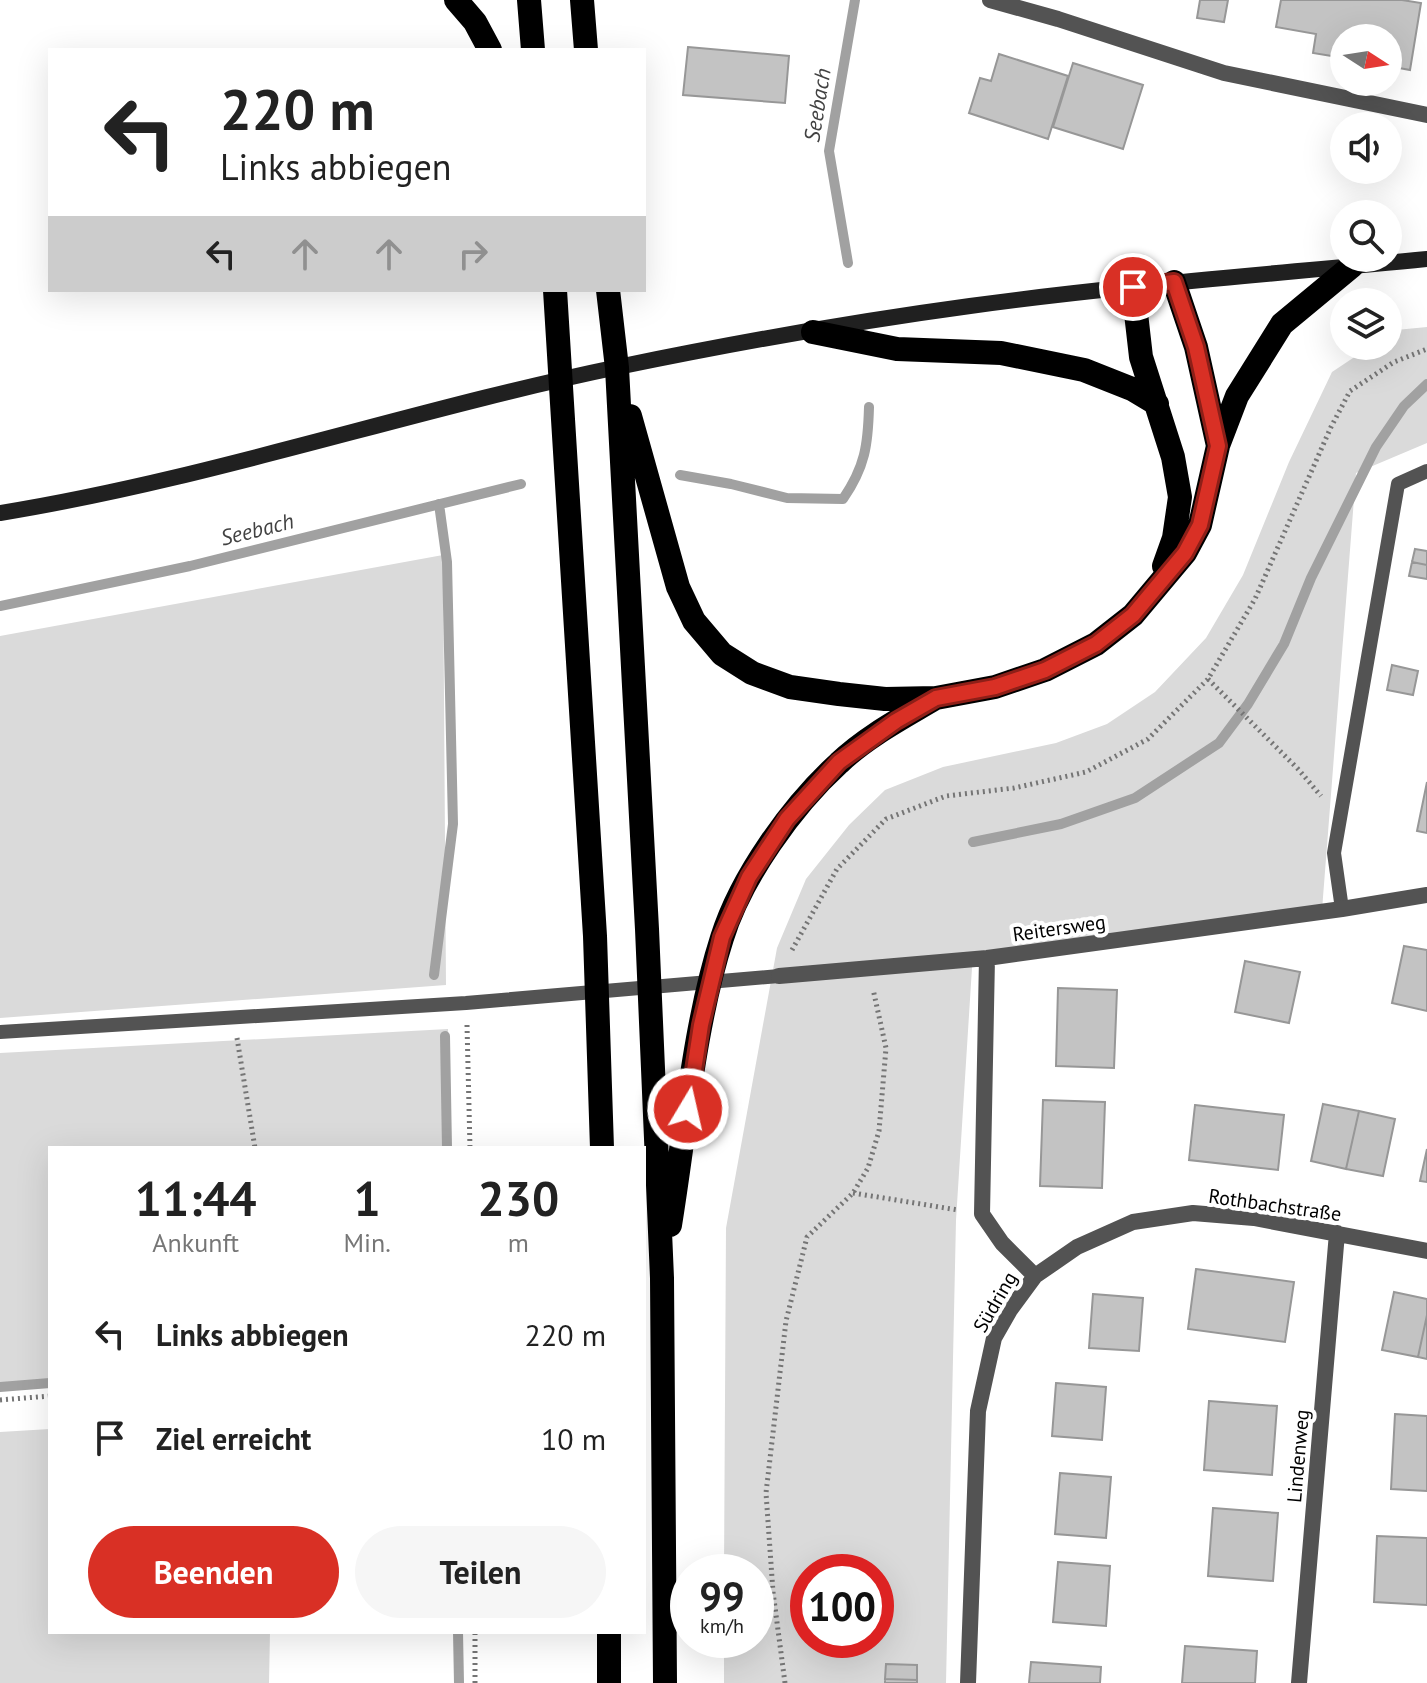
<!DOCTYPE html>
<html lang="de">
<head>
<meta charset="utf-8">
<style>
  :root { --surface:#fff; --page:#f6f6f6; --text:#222; --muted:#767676; --accent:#d93025 }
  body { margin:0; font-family:"PT Sans",sans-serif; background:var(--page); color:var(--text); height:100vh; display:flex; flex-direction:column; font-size:30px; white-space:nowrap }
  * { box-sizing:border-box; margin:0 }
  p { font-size:26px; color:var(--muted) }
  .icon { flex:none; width:44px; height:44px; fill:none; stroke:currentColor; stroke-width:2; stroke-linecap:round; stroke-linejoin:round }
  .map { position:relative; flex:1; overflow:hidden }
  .details { position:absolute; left:48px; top:1146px; width:598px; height:488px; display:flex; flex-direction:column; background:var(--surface); border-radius:0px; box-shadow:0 8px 32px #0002 }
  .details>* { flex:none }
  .top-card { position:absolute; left:48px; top:48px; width:598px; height:244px; border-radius:0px; box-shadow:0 8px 32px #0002; background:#fff; color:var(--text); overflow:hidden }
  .needle { width:52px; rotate:102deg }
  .controls { position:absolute; left:1330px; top:24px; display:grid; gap:16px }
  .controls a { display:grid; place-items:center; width:72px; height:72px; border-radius:50%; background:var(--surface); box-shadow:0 8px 32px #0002; font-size:40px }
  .speed { position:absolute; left:670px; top:1554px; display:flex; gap:16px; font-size:40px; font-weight:700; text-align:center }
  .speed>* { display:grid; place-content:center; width:104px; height:104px; border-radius:50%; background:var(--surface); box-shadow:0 8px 32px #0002; line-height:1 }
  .speed small { font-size:20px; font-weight:400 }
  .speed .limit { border:12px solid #d22; background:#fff; color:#111 }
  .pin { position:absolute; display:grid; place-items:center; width:68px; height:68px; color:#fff; margin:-34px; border:4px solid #fff; border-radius:50%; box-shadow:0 2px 8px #0007 }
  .me { position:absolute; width:88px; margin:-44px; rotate:9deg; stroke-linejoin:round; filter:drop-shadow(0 0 6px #0008) }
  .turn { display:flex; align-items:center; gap:28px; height:168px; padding:0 40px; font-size:36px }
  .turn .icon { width:104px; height:104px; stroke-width:2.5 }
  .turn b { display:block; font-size:56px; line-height:68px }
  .lanes { display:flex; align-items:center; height:76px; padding:0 40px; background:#0003; justify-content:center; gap:40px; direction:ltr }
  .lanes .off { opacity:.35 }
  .eta { display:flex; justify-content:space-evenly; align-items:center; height:136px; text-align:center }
  .eta b { font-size:48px; font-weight:800; line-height:56px }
  .button { display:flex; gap:16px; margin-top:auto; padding:16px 40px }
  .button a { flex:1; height:92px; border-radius:48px; background:var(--accent); color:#fff; font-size:32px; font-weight:800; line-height:92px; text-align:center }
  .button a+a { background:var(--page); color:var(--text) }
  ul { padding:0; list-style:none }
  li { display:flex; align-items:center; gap:24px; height:104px; padding:0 40px }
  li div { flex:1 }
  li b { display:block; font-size:30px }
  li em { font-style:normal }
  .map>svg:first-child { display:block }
  .green { fill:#dadada; fill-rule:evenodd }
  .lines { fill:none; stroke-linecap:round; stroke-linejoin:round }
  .stream { stroke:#a1a1a1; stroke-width:10 }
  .building { fill:#c3c3c3; stroke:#979797; stroke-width:2 }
  .path { stroke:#757575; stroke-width:5; stroke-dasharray:2 4; stroke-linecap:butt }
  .lane { stroke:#535353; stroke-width:14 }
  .street { stroke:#535353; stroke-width:16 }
  .secondary { stroke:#202020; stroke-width:16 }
  .highway { stroke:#000; stroke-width:24 }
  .route-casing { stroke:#8d1f18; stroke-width:20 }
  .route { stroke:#d93025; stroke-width:14 }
  .labels { text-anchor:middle; stroke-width:8; stroke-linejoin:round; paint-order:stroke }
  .street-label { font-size:20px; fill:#000; stroke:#fff }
  .water-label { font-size:22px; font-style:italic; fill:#424242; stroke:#fff }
</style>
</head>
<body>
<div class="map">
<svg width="1427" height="1683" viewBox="0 0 1427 1683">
  <rect width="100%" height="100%" fill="#fff"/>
  <path class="green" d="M1427,327V443L1356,473L1322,910L973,952L956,1220L946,1683H724V1640H756V1572H724L726,1228L777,948L806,879L849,825L885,790L943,767L1056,743L1107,724L1155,692L1206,638L1243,575L1289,462L1332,372L1371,346H1388V335L1396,330ZM808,1572H876V1640H808Z
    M443,555L446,985L0,1018V636Z
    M448,1029L451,1148H50V1384L0,1388V1053Z
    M50,1429V1632H270L269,1683H0V1432Z"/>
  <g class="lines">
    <path class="stream" d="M848,263L829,151L855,0
      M680,475L731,484L787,498L843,499C865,467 868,445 869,407
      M0,606L190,566L521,484
      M973,842L1061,824L1135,798L1219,743L1248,704L1284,644L1311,578L1376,447L1404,406L1427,384
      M434,975L453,824L447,562L439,504
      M445,1036L447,1148
      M0,1387L50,1383
      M458,1632L459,1683"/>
  </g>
  <path class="building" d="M1200,0H1228L1224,22L1197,18Z
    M1281,0H1402L1421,3L1410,70L1388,66V38H1344V58L1313,53L1316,34L1276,27Z
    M688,47L789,56L785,103L683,95Z
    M999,54L1068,76L1048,139L969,113L980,78L991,81Z
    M1073,63L1143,85L1123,149L1053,127Z
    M1415,549L1427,551V565L1412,562Z
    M1412,562L1427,565V579L1409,576Z
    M1392,665L1418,671L1413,695L1387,690Z
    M1427,782V833L1417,831Z
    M1404,946L1427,950V1011L1392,1003Z
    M1245,961L1300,972L1289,1023L1235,1012Z
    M1058,988L1117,990L1114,1068L1056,1066Z
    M1043,1100L1105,1102L1102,1188L1040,1186Z
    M1323,1104L1359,1111L1346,1169L1311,1161Z
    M1195,1105L1284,1115L1278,1170L1189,1160Z
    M1359,1111L1395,1119L1383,1176L1346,1169Z
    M1427,1149V1182L1420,1181Z
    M1196,1269L1294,1282L1285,1342L1188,1329Z
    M1394,1292L1427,1299V1315L1418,1357L1382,1350Z
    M1093,1294L1143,1298L1139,1351L1089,1348Z
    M1427,1315V1359L1418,1357Z
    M1056,1383L1106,1387L1102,1440L1052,1436Z
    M1209,1401L1277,1406L1272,1475L1204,1470Z
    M1395,1414L1427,1416V1491L1391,1489Z
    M1060,1473L1111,1477L1106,1538L1055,1534Z
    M1213,1508L1278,1513L1273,1581L1208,1576Z
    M1377,1536L1427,1538V1605L1374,1602Z
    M1058,1562L1110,1566L1106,1626L1053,1622Z
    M1185,1646L1257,1651L1255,1683H1182Z
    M1031,1662L1101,1667L1100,1683H1029Z
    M886,1664L917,1665V1680L885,1679Z
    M885,1679L917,1680V1683H885Z"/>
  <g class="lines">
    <path class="path" d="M1208,679L1298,769L1321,796
      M792,950L837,869L886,819L946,796L1014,788L1086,772L1148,739L1208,679L1255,599L1331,427L1350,391L1394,362L1427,349
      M467,1025L470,1148
      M237,1038L255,1148
      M853,1193L958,1210
      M0,1400L50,1396
      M475,1683V1632
      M785,1683L773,1592L766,1493L786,1321L807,1237L853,1193L868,1168L879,1131L886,1048L873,989"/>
    <path class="lane" d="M1342,909L1334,853L1398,484L1427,471
      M0,1032L466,1003L779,976"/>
    <path class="street" d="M990,0L1058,19L1224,73L1427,115
      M779,976L987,958L1342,909L1427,895
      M1035,1276L1077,1247L1133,1222L1193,1213L1254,1218L1427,1251
      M968,1683L978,1411L994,1338L1010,1310L1035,1276L1002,1243L982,1214L987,958
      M1299,1683L1337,1233"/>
    <path class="secondary" d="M0,513C209,479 410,410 618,367C734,343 852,322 970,306C1122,285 1275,274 1427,259"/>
    <path class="highway" d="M456,0L475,22L490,50
      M529,0L533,50
      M582,0L586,50
      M1133,287L1141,357L1173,457L1180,497L1174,538L1164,566
      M555,290L595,936L602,1148
      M608,290L617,368L647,929L662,1278L665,1683
      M813,332L897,349L1001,353L1084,370L1132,389L1157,404
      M630,416L678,587L694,621L722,654L752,673L790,687L839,694L885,699L936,698L995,687L1045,670L1096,644L1133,615L1185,553L1200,525L1218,446L1196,347L1174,282
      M1219,443L1237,396L1282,324L1352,266
      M670,1225C685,1133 694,1025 722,938C741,877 792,806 839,763C866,737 902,718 934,699
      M609,1632V1683"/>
  </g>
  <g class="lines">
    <defs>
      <path id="route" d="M688,1109L701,1025L722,937L749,877L787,819L839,762L896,721L936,698L995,687L1045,670L1096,644L1133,615L1185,553L1200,525L1218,446L1196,347L1174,282L1133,287"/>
    </defs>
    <use href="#route" class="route-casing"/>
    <use href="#route" class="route"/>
  </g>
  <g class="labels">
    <g class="street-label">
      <text transform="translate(1059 928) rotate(-8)" y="7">Reitersweg</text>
      <text transform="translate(1275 1205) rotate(8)" y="7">Rothbachstraße</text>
      <text transform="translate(995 1302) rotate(-60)" y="7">Südring</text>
      <text transform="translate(1298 1456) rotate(-85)" y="7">Lindenweg</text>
    </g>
    <g class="water-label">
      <text transform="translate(817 105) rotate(-81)" y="8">Seebach</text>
      <text transform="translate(257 529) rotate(-14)" y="8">Seebach</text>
    </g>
  </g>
</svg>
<div class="controls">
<a><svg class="needle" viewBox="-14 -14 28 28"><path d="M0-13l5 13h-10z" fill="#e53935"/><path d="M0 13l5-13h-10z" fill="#767676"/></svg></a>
<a><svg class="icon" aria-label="sound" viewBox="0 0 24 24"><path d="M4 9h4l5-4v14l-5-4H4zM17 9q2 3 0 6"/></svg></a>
<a><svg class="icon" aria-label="search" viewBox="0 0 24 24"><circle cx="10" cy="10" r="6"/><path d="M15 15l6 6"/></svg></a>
<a><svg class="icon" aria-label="layers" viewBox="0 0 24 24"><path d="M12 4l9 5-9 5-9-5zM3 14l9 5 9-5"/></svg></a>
</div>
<div class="speed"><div>99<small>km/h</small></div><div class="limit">100</div></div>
<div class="pin" style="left:1133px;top:287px;background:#d93025"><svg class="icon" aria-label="arrive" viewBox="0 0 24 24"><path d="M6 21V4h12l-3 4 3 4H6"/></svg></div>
<svg class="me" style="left:688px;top:1109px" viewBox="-20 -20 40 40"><circle r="17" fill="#d93025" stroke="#fff" stroke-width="3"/><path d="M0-11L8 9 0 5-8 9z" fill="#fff"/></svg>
<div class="top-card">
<div class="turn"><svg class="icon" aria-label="left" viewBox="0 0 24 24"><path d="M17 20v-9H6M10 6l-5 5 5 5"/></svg><div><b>220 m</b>Links abbiegen</div></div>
<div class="lanes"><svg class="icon" aria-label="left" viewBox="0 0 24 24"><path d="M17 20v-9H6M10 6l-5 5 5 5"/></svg><svg class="icon off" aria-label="ahead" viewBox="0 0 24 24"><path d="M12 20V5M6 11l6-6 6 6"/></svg><svg class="icon off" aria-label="ahead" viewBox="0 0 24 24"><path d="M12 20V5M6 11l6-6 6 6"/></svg><svg class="icon off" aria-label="right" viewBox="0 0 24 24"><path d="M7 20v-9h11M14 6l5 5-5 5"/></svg></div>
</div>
<section class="details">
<div class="eta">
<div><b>11:44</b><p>Ankunft</p></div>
<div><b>1</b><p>Min.</p></div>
<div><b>230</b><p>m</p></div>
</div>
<ul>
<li><svg class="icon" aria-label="left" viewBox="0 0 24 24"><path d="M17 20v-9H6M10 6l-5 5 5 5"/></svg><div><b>Links abbiegen</b></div><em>220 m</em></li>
<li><svg class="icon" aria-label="arrive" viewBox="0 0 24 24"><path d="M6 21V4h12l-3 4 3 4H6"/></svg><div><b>Ziel erreicht</b></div><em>10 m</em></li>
</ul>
<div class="button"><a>Beenden</a><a>Teilen</a></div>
</section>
</div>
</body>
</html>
